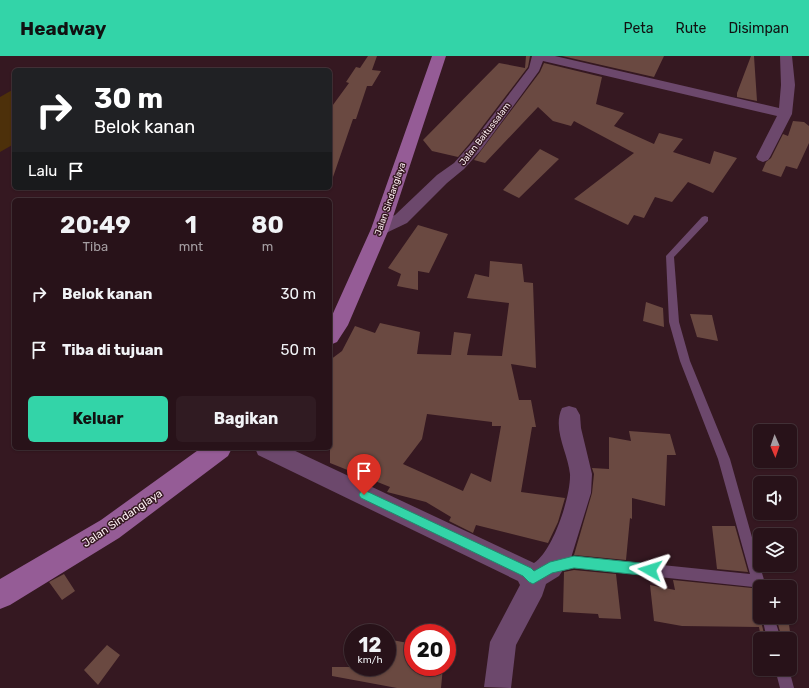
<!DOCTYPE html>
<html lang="id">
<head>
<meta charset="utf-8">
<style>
  :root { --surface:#281219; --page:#301b22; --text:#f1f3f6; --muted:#a59ea2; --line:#443238; --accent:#33d4a8 }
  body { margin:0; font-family:Rubik,sans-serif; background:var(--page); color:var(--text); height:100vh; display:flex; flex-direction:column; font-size:15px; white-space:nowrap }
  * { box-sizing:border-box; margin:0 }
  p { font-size:13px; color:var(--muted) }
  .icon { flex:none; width:22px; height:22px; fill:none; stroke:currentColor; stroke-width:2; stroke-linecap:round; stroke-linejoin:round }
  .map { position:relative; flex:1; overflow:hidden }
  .details { position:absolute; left:12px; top:142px; width:320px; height:252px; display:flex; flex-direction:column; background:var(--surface); border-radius:6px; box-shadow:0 1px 3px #0004,0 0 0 1px var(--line) }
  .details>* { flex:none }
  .guide { position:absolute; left:12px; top:12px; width:320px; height:122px; border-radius:6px; box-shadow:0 1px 3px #0004,0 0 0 1px var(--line); background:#202124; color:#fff; overflow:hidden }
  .needle { width:26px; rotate:178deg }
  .controls { position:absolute; left:753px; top:368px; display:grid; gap:8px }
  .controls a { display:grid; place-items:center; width:44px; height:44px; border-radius:6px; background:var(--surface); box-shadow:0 1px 3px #0004,0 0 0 1px var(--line); font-size:20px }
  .speed { position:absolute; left:344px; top:568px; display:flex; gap:8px; font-size:20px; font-weight:700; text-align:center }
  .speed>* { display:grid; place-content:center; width:52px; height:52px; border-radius:50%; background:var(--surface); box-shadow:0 1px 3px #0004,0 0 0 1px var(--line); line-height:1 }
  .speed small { font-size:10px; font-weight:400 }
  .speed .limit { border:6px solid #d22; background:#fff; color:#111 }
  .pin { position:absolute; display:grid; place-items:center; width:34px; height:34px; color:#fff; margin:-41px -17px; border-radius:50% 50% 50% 0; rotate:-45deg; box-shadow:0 0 4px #0007 }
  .pin .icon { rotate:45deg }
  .me { position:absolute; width:44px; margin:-22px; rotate:276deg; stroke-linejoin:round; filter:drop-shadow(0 0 3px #0008) }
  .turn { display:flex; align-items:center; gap:14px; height:84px; padding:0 16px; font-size:18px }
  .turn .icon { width:52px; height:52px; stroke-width:2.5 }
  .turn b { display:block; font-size:28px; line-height:34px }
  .then { display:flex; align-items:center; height:38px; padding:0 16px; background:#0003; gap:8px; font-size:15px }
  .eta { display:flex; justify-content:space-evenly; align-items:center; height:68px; text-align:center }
  .eta b { font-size:24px; font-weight:700; line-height:28px }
  .cta { display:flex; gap:8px; margin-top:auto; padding:8px 16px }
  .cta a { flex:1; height:46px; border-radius:6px; background:var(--accent); color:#111; font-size:16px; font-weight:700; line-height:46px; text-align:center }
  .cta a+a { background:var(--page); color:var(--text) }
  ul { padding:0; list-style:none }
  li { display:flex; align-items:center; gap:12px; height:56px; padding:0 16px }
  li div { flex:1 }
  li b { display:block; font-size:15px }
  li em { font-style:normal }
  header { display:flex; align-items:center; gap:24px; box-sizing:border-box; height:56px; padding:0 20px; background:var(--accent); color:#111 }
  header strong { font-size:19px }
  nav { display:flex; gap:22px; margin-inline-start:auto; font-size:14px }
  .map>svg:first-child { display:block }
  .green { fill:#4d300a }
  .building { fill:#6a4941; fill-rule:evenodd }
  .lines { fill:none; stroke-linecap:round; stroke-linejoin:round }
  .lane { fill:#6c486c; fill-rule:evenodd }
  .street { fill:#6c486c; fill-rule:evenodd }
  .secondary { fill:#955c96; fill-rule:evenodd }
  .route { fill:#33d4a8; stroke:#218a6d }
  .labels { text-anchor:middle; stroke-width:3; stroke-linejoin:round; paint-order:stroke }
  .far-street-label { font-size:9px; fill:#fdf0f3; stroke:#351821 }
  .street-label { font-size:11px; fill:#fdf0f3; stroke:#351821 }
</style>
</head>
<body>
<header>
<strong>Headway</strong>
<nav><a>Peta</a><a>Rute</a><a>Disimpan</a></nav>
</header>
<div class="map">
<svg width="809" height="632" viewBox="0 0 809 632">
  <rect width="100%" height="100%" fill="#351821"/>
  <path class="green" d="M14,33V88L0,96V41Z"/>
  <path class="building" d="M368,0H377L372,14L381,15L372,30H367L356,63H353L333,121H330V53L349,27L346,26L356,11L360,12Z
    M526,0H530L528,11L470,87L458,101L432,95L423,84L499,7L525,12Z
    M562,0H664L654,21Z
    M751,0H754L757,45L737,41V37Z
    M544,7L602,21L596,48L624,57L614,70L654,88L659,77L683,83L673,96L710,108L714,95L737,102L713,137L688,126L672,146L655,141L644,162L634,159L628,169L574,143L634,97L574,65L571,70L553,65L538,51L485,107L474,104L540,16Z
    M793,65L804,66L809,70V87L797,113L786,110L781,121L762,115L766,106L771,102L783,78L788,80Z
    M540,93L559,103L519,142L503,134Z
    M418,169L448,178L429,217L418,215V234L397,230L401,218L388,212Z
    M490,205L522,208L524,226L533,227L536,312L511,308L519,344H531L536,371H532L521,436L565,442L558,466L548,487L476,469L473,477L449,465L451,461L426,446L387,436L390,431L330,407V304L342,295L355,270L375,277L380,267L420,276L417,298L451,299L454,276L471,278L467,299L502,300L509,247L467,242L475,218L489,221ZM427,358L492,366V370H501L491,426L471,417L463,435L403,408L422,383Z
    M646,246L663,252L664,271L643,265Z
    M690,258L712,259L718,285L697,281Z
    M629,375L670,378L676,399H667L665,450L632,442V463L630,462L626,504L574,499L592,437L594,418L592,412L609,413V381L631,385Z
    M712,470H735L748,516L717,513Z
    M574,514L616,518L621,563L599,562L598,558L563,556L564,516Z
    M64,518L75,535L62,544L49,526Z
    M673,524L752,532L755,538L759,540L760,561L765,582H761L759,571L682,570L654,565L650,529L675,534Z
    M776,561H788L791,583H782Z
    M387,583L413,588V611H443L441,632H397L332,620V611H387Z
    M107,589L120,599L98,629L84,614Z"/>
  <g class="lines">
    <path class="lane" d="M705,160L708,161V165L674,201L679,266L690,305L730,403L766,531H760V539L756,537L753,531L574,512L554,517L550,515L548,511L550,507L574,500L750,518L718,403L680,305L669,266L666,200L702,161Z
      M762,561H774L781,583H767Z
      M775,613H789L794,632H780Z"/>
    <path class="street" d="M532,0H555L779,52L781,29L780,0H792L795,29L792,58L770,101L768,104L763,106L758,104L756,101L777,60L543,5L539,15L481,94L464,113L447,127L407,167L386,177L380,179L374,177L372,173L374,169L395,159L437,119L454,107L471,88L529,12Z
      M569,350L576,352L580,359L581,372L592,418L591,437L571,502L559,520L546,528L542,540L516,589L511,632L484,631L490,586L520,529L518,525L258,399L255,392H289L534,507C553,495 571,440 570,418C568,397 552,373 562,352Z"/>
    <path class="secondary" d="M432,0H446L389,173L348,269L337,286L330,289V264L371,173Z
      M201,392H232L228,400L119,482L10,549L0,553V523L101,464Z"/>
  </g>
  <path class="route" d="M364,434L531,512L534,515L550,506L574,500L650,508L654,510L656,514L654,518L650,520L574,512L552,517L533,528L529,526L523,520L361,442L359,439L361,435Z"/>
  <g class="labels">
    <g class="far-street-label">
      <text transform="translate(485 78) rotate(-52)" y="3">Jalan Baitussalam</text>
      <text transform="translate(390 143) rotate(-71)" y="3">Jalan Sindanglaya</text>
    </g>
    <g class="street-label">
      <text transform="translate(122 462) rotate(-34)" y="4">Jalan Sindanglaya</text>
    </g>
  </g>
</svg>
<div class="controls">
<a><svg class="needle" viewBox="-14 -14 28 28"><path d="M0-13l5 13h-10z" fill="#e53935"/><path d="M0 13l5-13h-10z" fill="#a59ea2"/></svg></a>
<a><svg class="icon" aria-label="sound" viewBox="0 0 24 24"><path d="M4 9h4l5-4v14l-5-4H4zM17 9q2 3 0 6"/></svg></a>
<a><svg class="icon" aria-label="layers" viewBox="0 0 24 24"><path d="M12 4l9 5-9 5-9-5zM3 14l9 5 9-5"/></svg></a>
<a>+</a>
<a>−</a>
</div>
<div class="speed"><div>12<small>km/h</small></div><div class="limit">20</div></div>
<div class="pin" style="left:364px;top:439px;background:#d93025"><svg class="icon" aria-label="arrive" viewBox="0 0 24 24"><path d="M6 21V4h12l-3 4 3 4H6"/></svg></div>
<svg class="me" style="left:650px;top:514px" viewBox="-20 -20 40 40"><path d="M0-17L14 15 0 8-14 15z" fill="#33d4a8" stroke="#fff" stroke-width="4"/></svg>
<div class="guide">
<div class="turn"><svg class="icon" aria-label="right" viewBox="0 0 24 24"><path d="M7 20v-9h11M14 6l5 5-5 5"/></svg><div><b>30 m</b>Belok kanan</div></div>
<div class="then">Lalu<svg class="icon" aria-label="arrive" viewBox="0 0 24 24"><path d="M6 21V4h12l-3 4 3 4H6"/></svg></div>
</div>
<section class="details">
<div class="eta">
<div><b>20:49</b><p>Tiba</p></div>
<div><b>1</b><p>mnt</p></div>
<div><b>80</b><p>m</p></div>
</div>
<ul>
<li><svg class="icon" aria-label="right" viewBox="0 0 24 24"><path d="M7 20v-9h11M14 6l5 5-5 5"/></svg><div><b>Belok kanan</b></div><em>30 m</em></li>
<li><svg class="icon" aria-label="arrive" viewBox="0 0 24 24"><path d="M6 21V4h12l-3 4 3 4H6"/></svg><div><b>Tiba di tujuan</b></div><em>50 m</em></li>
</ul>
<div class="cta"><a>Keluar</a><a>Bagikan</a></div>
</section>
</div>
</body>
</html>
